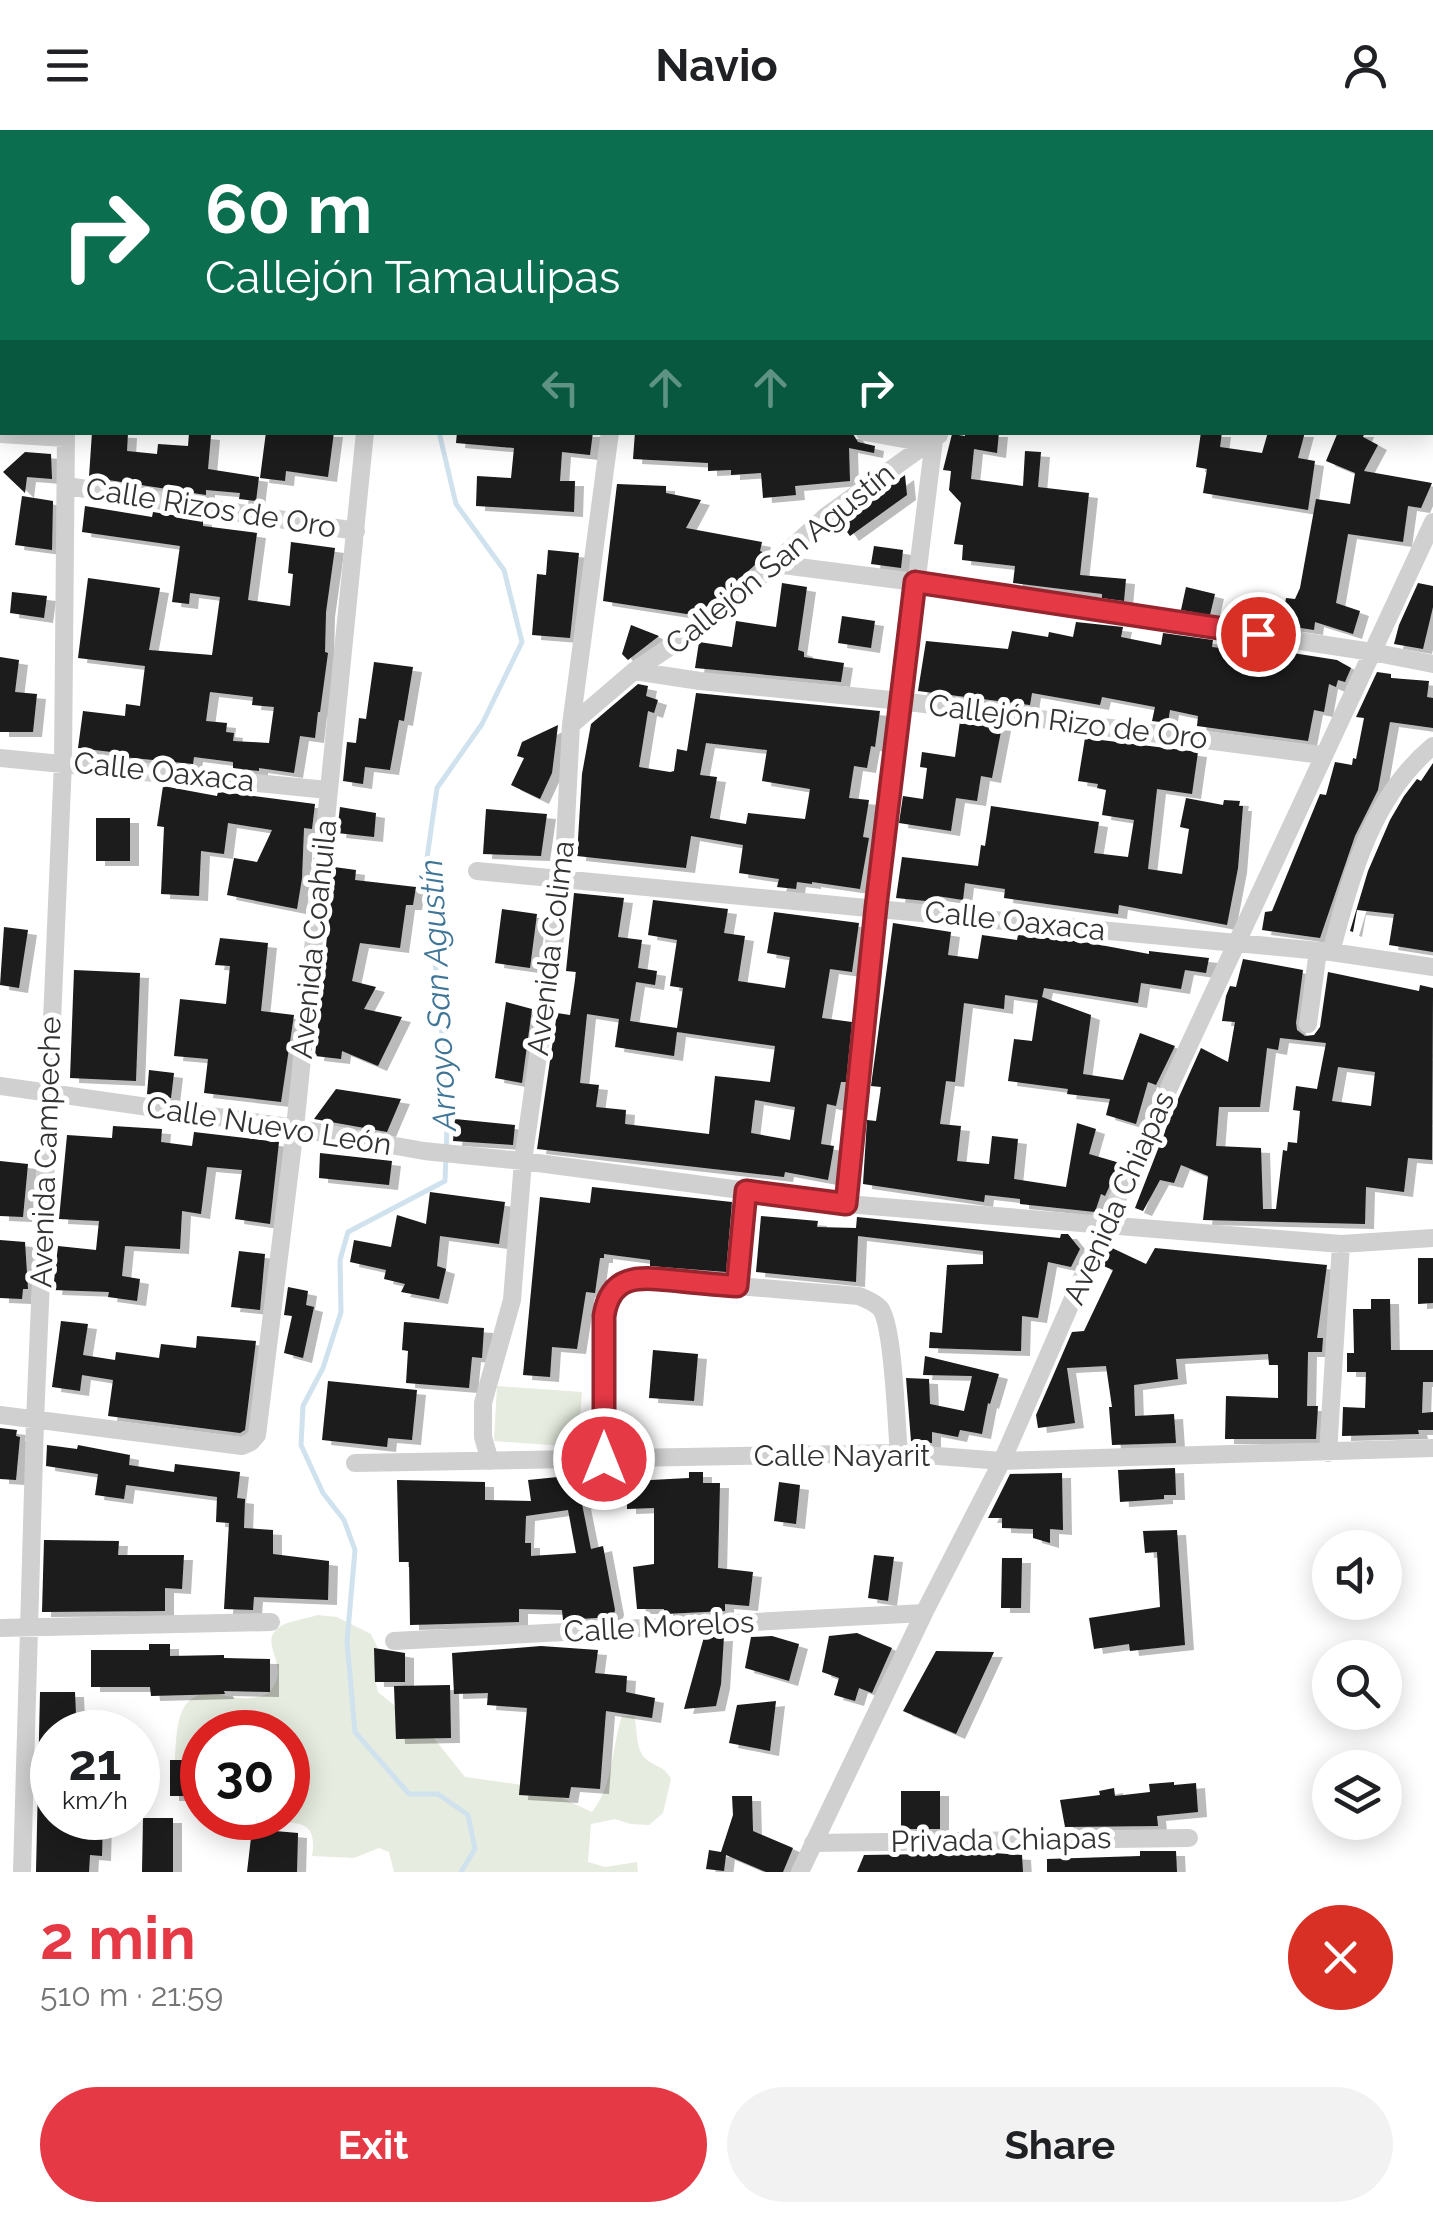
<!DOCTYPE html>
<html lang="en">
<head>
<meta charset="utf-8">
<style>
  :root { --surface:#fff; --page:#f2f2f2; --text:#202124; --muted:#757577; --accent:#e63946 }
  body { margin:0; font-family:Raleway,sans-serif; background:var(--page); color:var(--text); height:100vh; display:flex; flex-direction:column; font-size:38px; white-space:nowrap }
  * { box-sizing:border-box; margin:0 }
  p { font-size:32px; color:var(--muted) }
  .icon { flex:none; width:55px; height:55px; fill:none; stroke:currentColor; stroke-width:2; stroke-linecap:round; stroke-linejoin:round }
  .map { position:relative; height:1742px; overflow:hidden }
  .details { display:flex; flex-direction:column; background:var(--surface); flex:1 }
  .details>* { flex:none }
  .banner { position:absolute; left:0px; top:0px; width:1435px; height:305px; box-shadow:0 5px 25px #0003; background:#0b6e4f; color:#fff; overflow:hidden }
  .tools { position:absolute; left:1312px; top:1400px; display:grid; gap:20px }
  .tools a { display:grid; place-items:center; width:90px; height:90px; border-radius:50%; background:var(--surface); box-shadow:0 5px 25px #0003; font-size:50px }
  .speed { position:absolute; left:30px; top:1580px; display:flex; gap:20px; font-size:50px; font-weight:700; text-align:center }
  .speed>* { display:grid; place-content:center; width:130px; height:130px; border-radius:50%; background:var(--surface); box-shadow:0 5px 25px #0003; line-height:1 }
  .speed small { font-size:25px; font-weight:400 }
  .speed .limit { border:15px solid #d22; background:#fff; color:#111 }
  .pin { position:absolute; display:grid; place-items:center; width:85px; height:85px; color:#fff; margin:-42px; border:5px solid #fff; border-radius:50%; box-shadow:0 2px 10px #0007 }
  .me { position:absolute; width:110px; margin:-55px; rotate:0deg; stroke-linejoin:round; filter:drop-shadow(0 0 8px #0008) }
  .turn { display:flex; align-items:center; gap:35px; height:210px; padding:0 40px; font-size:45px }
  .turn .icon { width:130px; height:130px; stroke-width:2.5 }
  .turn b { display:block; font-size:70px; line-height:85px }
  .lanes { display:flex; align-items:center; height:95px; padding:0 40px; background:#0003; justify-content:center; gap:50px; direction:ltr }
  .lanes .off { opacity:.35 }
  .round { display:grid; place-items:center; flex:none; width:105px; height:105px; border-radius:52px; background:var(--page) }
  .overview { display:flex; align-items:center; justify-content:space-between; height:170px; padding:0 40px }
  h1 { font-size:60px; font-weight:700; line-height:75px; color:var(--accent) }
  .cta { display:flex; gap:20px; margin-top:auto; padding:20px 40px }
  .cta a { flex:1; height:115px; border-radius:60px; background:var(--accent); color:#fff; font-size:40px; font-weight:700; line-height:115px; text-align:center }
  .cta a+a { background:var(--page); color:var(--text) }
  header { display:flex; justify-content:space-between; align-items:center; height:130px; padding:0 40px; background:var(--surface); font-size:45px; font-weight:700 }
  .map>svg:first-child { display:block }
  .green { fill:#e6ecdf }
  .lines { fill:none; stroke-linecap:round; stroke-linejoin:round }
  .stream { stroke:#cfe2ee; stroke-width:5 }
  .building { fill:#1a1a1a; fill-rule:evenodd; filter:url(#shadow) }
  .minor { stroke:#d0d0d0; stroke-width:18 }
  .route-casing { stroke:#96252e; stroke-width:25 }
  .route { stroke:#e63946; stroke-width:18 }
  .labels { text-anchor:middle; stroke-width:10; stroke-linejoin:round; paint-order:stroke }
  .street-label { font-size:30px; fill:#333; stroke:#fff }
  .water-label { font-size:32px; font-style:italic; fill:#3f7597; stroke:#fff }
</style>
</head>
<body>
<header><svg class="icon" aria-label="menu" viewBox="0 0 24 24"><path d="M4 6h16M4 12h16M4 18h16"/></svg>Navio<svg class="icon" aria-label="person" viewBox="0 0 24 24"><circle cx="12" cy="8" r="4"/><path d="M4 21q1-7 8-7t8 7"/></svg></header>
<div class="map">
<svg width="1433" height="1742" viewBox="0 0 1433 1742">
  <defs>
    <filter id="shadow"><feDropShadow dx="9" dy="5" stdDeviation="0" flood-color="#0004"/></filter>
  </defs>
  <rect width="100%" height="100%" fill="#fff"/>
  <path class="green" d="M497,1256L582,1262L578,1317L494,1311Z
    M317,1485L337,1487L371,1504L381,1525L375,1549L378,1562L433,1607L465,1647L538,1657L592,1682C614,1654 611,1619 622,1586H634C638,1599 635,1618 645,1628C654,1637 664,1635 671,1649L663,1683L649,1695L630,1694L615,1689L591,1694L588,1732L605,1737L637,1732L638,1742H394L389,1722L379,1718L354,1728L312,1726C320,1681 285,1698 263,1688H288V1602H202V1645L198,1647L175,1631C177,1606 174,1560 213,1564C236,1566 242,1573 267,1564C295,1538 257,1515 278,1498C287,1491 306,1489 317,1485Z"/>
  <g class="lines">
    <path class="stream" d="M648,2L649,0
      M439,302L456,374L504,440L522,512L482,594L437,658L426,735L448,969L445,1051L348,1102L340,1130L341,1182L323,1238L303,1276L301,1315L323,1363L344,1390L355,1420L347,1512L355,1602L409,1664H438L468,1685L475,1719L461,1742"/>
  </g>
  <path class="building" d="M92,302L128,303L127,321L157,324L158,314L188,316L189,303L211,305L208,339L259,347L256,371L239,369L240,363L206,360V365L89,347Z
    M266,302H334L328,347L286,341L285,351L260,348Z
    M457,302H593L590,325L562,322L560,351H575L574,382L476,376L477,346L511,348L514,318L456,313Z
    M635,302L853,304L858,312L875,316L874,323L849,318L850,351L795,356L796,365L763,368L761,343L731,345V340L708,341V333L633,329Z
    M965,302H999L997,323L974,319L971,349L1023,356L1025,321L1041,322L1038,357L1089,363L1080,445L1126,449L1124,471L1102,468V464L1013,453L1015,436L962,430L963,415L954,414L961,373L949,360L951,341L943,340L952,304L965,306Z
    M1201,302H1222L1220,317L1262,323L1268,302H1305L1298,328L1315,331L1308,380L1203,363L1207,339L1196,337Z
    M1338,302H1365L1363,307L1378,315L1364,341L1432,353L1421,378L1408,376L1403,412L1348,404L1336,473L1360,481L1353,504L1315,492L1314,500L1281,495L1286,468L1295,469L1300,458L1316,369L1350,374L1355,343L1326,331Z
    M25,322L51,324L52,349L27,347L25,363L3,342Z
    M905,345L907,365L850,406L840,392Z
    M617,354L666,356V363L701,370L686,398L762,412L760,421L767,424L714,472L693,485L603,471Z
    M22,366L53,371L52,420L15,415Z
    M85,376L152,387L153,382L203,390V396L257,403L248,470L290,476L293,444L288,443L291,412L335,418L326,482L325,522L328,523L320,582H318L315,608L300,606L294,643L259,638V641L233,638V632L194,627L193,634L123,627H120V623L78,618L83,581L125,586L126,574L140,576L145,536L78,528L88,448L160,458L149,520L212,525L220,467L190,463L189,474L172,472L180,416L82,402ZM210,562L253,567L252,575L274,577L269,613L233,611L234,603L226,602L227,593L206,591Z
    M874,416L903,420L901,438L871,434Z
    M548,420L579,423L570,508L532,505L537,444L546,445Z
    M782,453L807,457L798,520L804,522V527L844,533L841,552L695,538L699,512L732,517L736,491L776,497Z
    M1418,453L1433,456V477L1423,519L1394,514L1399,495Z
    M1186,457L1215,464L1210,485L1181,480Z
    M12,462L47,466L44,488L10,483Z
    M842,486L875,491L871,518L838,513Z
    M1076,492L1123,497L1121,507L1161,515L1163,503L1213,510L1212,517L1243,521V517L1261,518L1337,530L1351,538L1345,552L1338,550L1336,557L1329,554L1324,582L1314,580L1308,611L1197,596L1198,586L1170,580L1168,593L1152,591L1155,577L1102,567L1100,575L1032,563L1030,575L918,561L926,511L1008,519L1012,501L1048,507L1049,502L1073,507Z
    M631,495L659,506L628,530L622,524Z
    M0,527L19,530L15,562L37,564L33,602H0Z
    M374,532L413,537L404,591L399,590L390,640L365,637L363,654L343,651L347,612L356,613L359,588L366,589Z
    M1377,542L1391,544V548L1429,551L1427,567L1433,568V598L1390,592L1378,660L1355,706L1320,808L1262,800L1265,782L1272,781L1320,664L1326,665L1335,632L1352,635L1353,628L1356,629L1364,588L1356,587Z
    M638,554L648,556L646,566L658,570L654,583L648,581L639,637L670,642L674,641L677,619L687,621L696,563L880,581L875,617L871,616L867,638L854,636L849,668L869,670L863,707L869,708L860,759L812,752V754L797,752L796,759L777,757L779,749L739,743L743,715L691,706L686,738L577,726L582,644L591,594ZM706,613L767,620L762,651L810,659L805,689L748,683L746,694L710,688L717,647L700,645Z
    M960,591L1002,596L992,648L981,646L977,671L956,668L951,701L899,693L903,666L923,669L927,638L920,637L922,622L955,627Z
    M558,595L552,643L540,669L511,655L524,628L517,626L522,612Z
    M1085,608L1198,622L1192,664L1157,659L1148,739L1182,744L1189,699L1180,697L1186,668L1223,675L1224,670L1240,671L1239,676H1243L1238,738L1227,795L1119,775L1118,784L1004,768L1005,759L971,754L965,753L963,770L937,766L936,772L896,768L902,727L978,736L981,715L985,716L991,676L1099,692L1094,723L1128,727L1134,690L1102,685L1106,660L1097,658L1098,654L1078,651Z
    M1433,633V822L1389,815L1394,784L1357,780L1353,802L1350,801L1368,741L1390,690L1404,666L1417,649L1421,651Z
    M163,656L217,666L218,662L231,663L315,674L312,699L304,698L302,748L297,779L227,765L234,728L257,732L272,700L228,693L224,724L201,721L199,766L161,764L164,697L157,696Z
    M340,677L376,683L374,707L337,703Z
    M486,679L547,684L541,726L483,724Z
    M96,688H130V731H96Z
    M334,737L356,740L355,750L416,757L413,775H406L400,818L360,813L352,851L376,857L364,879L402,887L378,936L342,921L341,929L315,926Z
    M574,763L624,768L618,807L642,810L638,838L657,841L655,855L636,852L630,891L677,898L683,858L670,856L677,810L648,805L653,770L728,779L724,803L745,806L738,851L785,858L790,827L767,823L774,782L859,793L852,842L830,839L822,888L852,892L846,952H841L836,976L827,974L821,1014L834,1016L828,1050L785,1042L784,1047L537,1019L557,883L570,885L574,857L576,842L566,841ZM587,884L619,889L615,917L674,926L677,902L775,916L770,952L715,946L709,1004L625,994L626,980L596,977L599,955L580,953ZM755,970L795,977L790,1010L751,1003Z
    M502,779L537,784L530,838L495,833Z
    M893,793L951,802L948,825L978,829L982,805L1017,810L1018,805L1079,811L1149,824V821L1209,828L1206,843L1185,840L1181,859L1141,853L1138,873L1044,858L1042,867L1091,885L1083,944L1123,950L1140,903L1175,916L1156,955L1148,952L1136,994L1106,985L1110,969L1067,964L1068,959L1008,951L1014,909L1032,911L1038,870L1005,865L1004,879L964,873L955,952L946,951L940,994L961,996L957,1031L989,1034L992,1006L1018,1009L1014,1049L1066,1057L1077,993L1096,999L1089,1024L1120,1033L1105,1066L1101,1064L1095,1082L1020,1074V1069L985,1065L984,1072L863,1054L867,990L876,991L881,957L871,956Z
    M4,797L28,800L19,858L0,855Z
    M220,808L268,813L261,881L294,885L281,972L204,963L208,929L174,926L180,869L226,874L230,836L215,835Z
    M1243,829L1303,840L1296,893L1297,900L1305,906L1314,905L1320,897L1328,842L1419,861L1420,855L1433,858L1432,1030L1408,1028L1404,1062L1366,1057L1365,1094L1203,1090L1208,1046L1181,1035L1174,1053L1160,1050L1143,1081L1135,1078L1174,978L1201,918L1228,932L1235,892L1222,891L1226,866L1230,856L1236,857ZM1280,908L1326,913L1317,959L1296,956L1293,980L1300,981L1297,1013L1288,1012L1287,1021L1283,1020L1276,1079H1263L1261,1018L1216,1016L1219,977H1260L1267,918L1278,920ZM1338,937L1375,942L1371,976L1332,971Z
    M74,840L140,843L136,951L70,948Z
    M506,872L532,879L522,953L495,948Z
    M149,940L174,943L171,968L147,964Z
    M336,959L401,969L387,1002L314,989Z
    M455,989L515,995L513,1015L453,1011Z
    M113,996L162,999L161,1012L192,1016L194,1002L279,1012L270,1094L235,1089L242,1040L207,1037L201,1084L182,1081L180,1119L125,1116L122,1146L140,1149L137,1171L108,1167L109,1162L53,1160L58,1116L96,1120L99,1091L59,1089L67,1005L112,1008Z
    M320,1023L392,1031L389,1055L319,1048Z
    M0,1031L28,1034L23,1087L0,1086Z
    M592,1057L732,1072L726,1142L650,1136V1130L604,1124V1128H600L595,1163L586,1162L577,1219L552,1217L550,1247L523,1245L540,1067L590,1073Z
    M430,1062L505,1072L499,1114L440,1106L437,1136L446,1139L439,1169L401,1162L405,1154L384,1149L386,1140L350,1132L354,1110L391,1117L397,1085L426,1094Z
    M761,1086L818,1091L817,1097L856,1098L857,1087L1060,1108L1061,1104H1068L1080,1119L1071,1137L1048,1132L1038,1188L1022,1186L1021,1221L929,1218L930,1202L942,1203L947,1135L983,1134V1121L858,1106L856,1152L756,1142Z
    M0,1110L25,1112L28,1159H23L22,1169L0,1168Z
    M1110,1117L1146,1134L1155,1118L1327,1135L1317,1208H1323L1322,1222H1308L1307,1276H1318L1316,1309H1225L1226,1266L1278,1268V1235H1269L1268,1224L1176,1229L1178,1249L1134,1255L1135,1286L1174,1284L1176,1313L1112,1315L1109,1277H1112L1106,1236L1067,1238L1075,1293L1038,1298L1036,1285L1072,1202L1084,1201L1113,1140L1101,1135Z
    M239,1121L265,1124L260,1180L231,1177Z
    M1418,1128H1433V1173L1418,1174Z
    M288,1157L308,1161L306,1175L314,1177L303,1228L284,1223L292,1186L284,1185Z
    M1371,1169H1390L1391,1220H1433V1252H1423L1422,1283L1433,1282V1300H1418L1419,1304L1342,1306L1343,1277L1365,1278L1366,1242H1347V1223H1354L1353,1179H1371Z
    M61,1191L88,1194L83,1225L115,1230L116,1222L159,1228L161,1214L196,1218L197,1206L256,1211L245,1300L240,1303L108,1286L113,1250L82,1245L80,1261L52,1257Z
    M404,1192L484,1198L482,1228L472,1227L469,1258L406,1253L408,1221L402,1220Z
    M653,1220L698,1224L694,1271L649,1268Z
    M925,1226L999,1244L990,1274L988,1273L982,1304L960,1300L958,1307L932,1302V1313L911,1311L906,1248L929,1249L930,1274L964,1281L972,1246L923,1245Z
    M328,1251L417,1260L412,1310L388,1308L387,1317L322,1310Z
    M0,1298L17,1300L16,1306L20,1307L16,1350L0,1349Z
    M47,1315L77,1319L78,1315L130,1325L129,1335L174,1342L175,1334L240,1342L237,1368L245,1369L244,1398L273,1400V1424L329,1431L328,1470L254,1467L253,1480L224,1479L229,1393L216,1392L217,1367L126,1355L124,1369L95,1365L98,1344L46,1336Z
    M1175,1338L1176,1365H1164V1369L1120,1372L1118,1340Z
    M689,1342H703V1353H720L718,1438L753,1442L749,1476L725,1474V1481L664,1484V1479H637L633,1437L654,1434V1378L627,1379V1367L582,1374L591,1419L603,1416L615,1480L613,1487L563,1490L562,1480L519,1479V1492L410,1495L409,1432H399L397,1350L485,1352V1370L531,1371L528,1350L598,1343V1347L612,1345L613,1352L689,1348ZM568,1380L576,1423L531,1426V1413H525L526,1386Z
    M1062,1343L1063,1400L1050,1399V1413L1033,1408V1399L1002,1398V1388H988L1010,1344Z
    M779,1352L800,1355L796,1394L774,1391Z
    M1177,1400L1185,1515L1130,1521L1129,1514L1094,1519L1089,1488L1160,1477L1157,1422L1145,1423L1143,1401Z
    M44,1410L119,1411L118,1425H184L182,1459L165,1458V1481L42,1482Z
    M874,1425L894,1427L888,1471L868,1468Z
    M1002,1428H1022L1021,1478H1001Z
    M857,1503L892,1518L872,1563L859,1558L855,1571L834,1565L839,1548L822,1542L829,1506Z
    M724,1506L721,1554L716,1576L684,1579L704,1507Z
    M772,1506L799,1514L789,1551L745,1538L751,1507Z
    M149,1514H170V1526L224,1525V1528L270,1529V1562L224,1561L225,1564L151,1566L150,1557H91V1520H149Z
    M541,1516L598,1520L595,1543L627,1546L626,1562L655,1568L652,1588L606,1581L600,1659L571,1657L569,1668L519,1665L527,1578L487,1575L488,1563L454,1564L452,1523Z
    M374,1518L405,1523V1552H375Z
    M936,1521L994,1522L956,1604L903,1581Z
    M450,1555L451,1608L396,1609L394,1556Z
    M40,1562H75L76,1585L119,1589L118,1602H52V1688H103L102,1726L90,1725L89,1742H36Z
    M776,1571L770,1621L729,1613L737,1575Z
    M170,1630H202V1666H170Z
    M1174,1652V1655L1196,1653L1198,1682L1157,1686L1158,1696L1065,1697L1060,1670L1100,1665L1099,1661L1114,1658L1115,1666L1150,1662L1149,1654Z
    M901,1661H940V1699H901Z
    M732,1666H752L753,1701L793,1718L783,1742H766L726,1725L724,1741L706,1739L709,1720L721,1722L733,1685Z
    M143,1688H173V1742H142Z
    M252,1699L298,1703L297,1742H247Z
    M1140,1721H1176L1177,1742H1047V1729L1140,1726Z
    M994,1723L1022,1725L1023,1742H857L864,1725Z"/>
  <g class="lines">
    <path class="minor" d="M99,0L123,2
      M393,2V0
      M442,2L443,0
      M667,2V0
      M960,2V0
      M1201,2L1203,0
      M1432,111H1433
      M1432,272H1433
      M865,302L926,313
      M0,304L65,308
      M67,356L356,401
      M775,434L915,452L1372,522L1433,534
      M634,541L700,551L901,571L1322,625
      M571,595L634,541L723,481L826,386L939,305
      M0,628L328,660
      M477,741L1331,822L1433,837
      M1331,822C1351,747 1371,667 1433,616
      M1308,894L1318,821
      M0,956L295,998L424,1021L523,1031L846,1074L1341,1114L1433,1108
      M846,1074L876,777L935,302
      M737,1156L746,1061
      M0,1285L242,1316L251,1312L257,1305L295,998L365,302
      M1328,1323L1341,1114
      M604,1329L606,1175L619,1156L640,1148L859,1166C866,1169 874,1172 880,1178C894,1195 896,1295 899,1323
      M490,1331L483,1307V1273L512,1170L523,1031L563,751L571,595L610,302
      M355,1333L899,1323L1002,1331L1433,1318
      M0,1498L271,1492
      M394,1511L924,1483
      M813,1713L1189,1708
      M22,1742L35,1291L63,632L66,302
      M800,1742L924,1483L1002,1331L1106,1093L1433,392"/>
  </g>
  <g class="lines">
    <defs>
      <path id="route" d="M604,1329V1186C611,1140 645,1148 680,1151C699,1153 718,1155 737,1156L746,1061L846,1074L876,777L915,452L1258,504"/>
    </defs>
    <use href="#route" class="route-casing"/>
    <use href="#route" class="route"/>
  </g>
  <g class="labels">
    <g class="street-label">
      <text transform="translate(211 378) rotate(9)" y="10">Calle Rizos de Oro</text>
      <text transform="translate(780 429) rotate(-39)" y="10">Callejón San Agustín</text>
      <text transform="translate(1068 592) rotate(7)" y="10">Callejón Rizo de Oro</text>
      <text transform="translate(164 642) rotate(6)" y="10">Calle Oaxaca</text>
      <text transform="translate(1015 791) rotate(6)" y="10">Calle Oaxaca</text>
      <text transform="translate(314 809) rotate(-84)" y="10">Avenida Coahuila</text>
      <text transform="translate(551 818) rotate(-83)" y="10">Avenida Colima</text>
      <text transform="translate(269 996) rotate(9)" y="10">Calle Nuevo León</text>
      <text transform="translate(46 1022) rotate(-88)" y="10">Avenida Campeche</text>
      <text transform="translate(1119 1068) rotate(-66)" y="10">Avenida Chiapas</text>
      <text x="842" y="1336">Calle Nayarit</text>
      <text transform="translate(659 1497) rotate(-3)" y="10">Calle Morelos</text>
      <text transform="translate(1001 1710) rotate(-1)" y="10">Privada Chiapas</text>
    </g>
    <g class="water-label">
      <text transform="translate(438 865) rotate(-93)" y="11">Arroyo San Agustín</text>
    </g>
  </g>
</svg>
<div class="tools">
<a><svg class="icon" aria-label="sound" viewBox="0 0 24 24"><path d="M4 9h4l5-4v14l-5-4H4zM17 9q2 3 0 6"/></svg></a>
<a><svg class="icon" aria-label="search" viewBox="0 0 24 24"><circle cx="10" cy="10" r="6"/><path d="M15 15l6 6"/></svg></a>
<a><svg class="icon" aria-label="layers" viewBox="0 0 24 24"><path d="M12 4l9 5-9 5-9-5zM3 14l9 5 9-5"/></svg></a>
</div>
<div class="speed"><div>21<small>km/h</small></div><div class="limit">30</div></div>
<div class="pin" style="left:1258px;top:504px;background:#d93025"><svg class="icon" aria-label="arrive" viewBox="0 0 24 24"><path d="M6 21V4h12l-3 4 3 4H6"/></svg></div>
<svg class="me" style="left:604px;top:1329px" viewBox="-20 -20 40 40"><circle r="17" fill="#e63946" stroke="#fff" stroke-width="3"/><path d="M0-11L8 9 0 5-8 9z" fill="#fff"/></svg>
<div class="banner">
<div class="turn"><svg class="icon" aria-label="right" viewBox="0 0 24 24"><path d="M7 20v-9h11M14 6l5 5-5 5"/></svg><div><b>60 m</b>Callejón Tamaulipas</div></div>
<div class="lanes"><svg class="icon off" aria-label="left" viewBox="0 0 24 24"><path d="M17 20v-9H6M10 6l-5 5 5 5"/></svg><svg class="icon off" aria-label="ahead" viewBox="0 0 24 24"><path d="M12 20V5M6 11l6-6 6 6"/></svg><svg class="icon off" aria-label="ahead" viewBox="0 0 24 24"><path d="M12 20V5M6 11l6-6 6 6"/></svg><svg class="icon" aria-label="right" viewBox="0 0 24 24"><path d="M7 20v-9h11M14 6l5 5-5 5"/></svg></div>
</div>
</div>
<section class="details">
<div class="overview"><div><h1>2 min</h1><p>510 m · 21:59</p></div><a class="round" style="background:#d93025;color:#fff"><svg class="icon" aria-label="close" viewBox="0 0 24 24"><path d="M6 6l12 12M18 6L6 18"/></svg></a></div>
<div class="cta"><a>Exit</a><a>Share</a></div>
</section>
</body>
</html>
